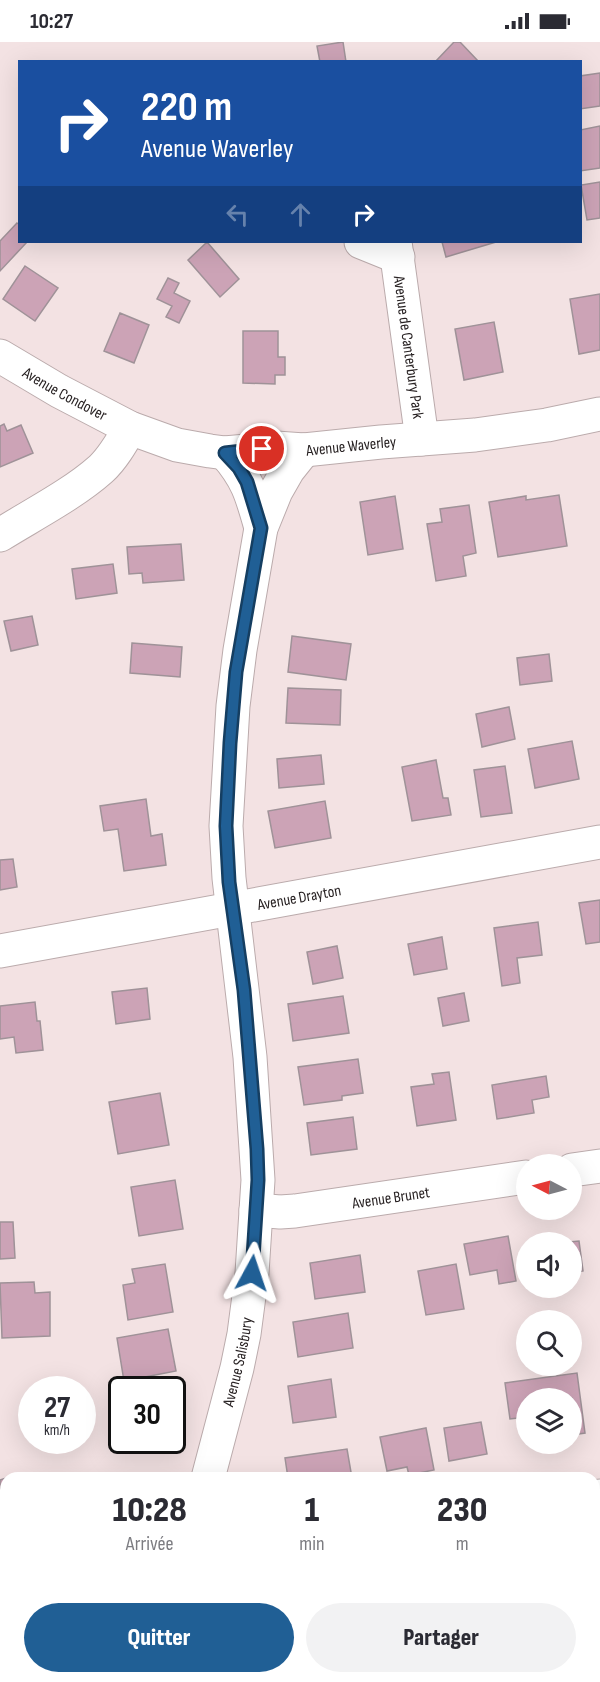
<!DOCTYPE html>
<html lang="fr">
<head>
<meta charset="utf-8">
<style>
  :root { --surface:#fff; --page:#f2f2f3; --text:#2b2b33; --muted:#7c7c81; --accent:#205f95 }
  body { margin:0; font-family:"Sofia Sans Condensed",sans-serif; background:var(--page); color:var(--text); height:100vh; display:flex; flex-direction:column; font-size:22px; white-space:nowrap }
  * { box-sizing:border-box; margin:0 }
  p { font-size:20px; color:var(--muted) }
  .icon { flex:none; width:33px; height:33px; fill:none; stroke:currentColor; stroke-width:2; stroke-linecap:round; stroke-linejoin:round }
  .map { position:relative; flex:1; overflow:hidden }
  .drawer { position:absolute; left:0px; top:1430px; width:600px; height:212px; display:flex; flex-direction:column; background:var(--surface); border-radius:18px 18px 0 0; box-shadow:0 6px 24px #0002 }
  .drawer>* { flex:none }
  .banner { position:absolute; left:18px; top:18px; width:564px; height:183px; border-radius:0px; box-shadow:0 6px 24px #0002; background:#1a4fa0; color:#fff; overflow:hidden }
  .needle { width:39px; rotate:276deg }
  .buttons { position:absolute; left:516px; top:1112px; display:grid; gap:12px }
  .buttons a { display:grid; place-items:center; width:66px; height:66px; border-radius:50%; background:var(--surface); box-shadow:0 6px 24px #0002; font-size:30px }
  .speed { position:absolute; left:18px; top:1334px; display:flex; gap:12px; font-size:30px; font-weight:700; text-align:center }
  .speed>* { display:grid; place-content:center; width:78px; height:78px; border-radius:50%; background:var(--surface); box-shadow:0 6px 24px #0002; line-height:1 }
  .speed small { font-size:15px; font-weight:400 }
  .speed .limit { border:3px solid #111; border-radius:9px; background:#fff; color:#111 }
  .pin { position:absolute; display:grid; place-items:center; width:51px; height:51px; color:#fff; margin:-26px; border:3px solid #fff; border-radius:50%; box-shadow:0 2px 6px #0007 }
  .me { position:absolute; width:66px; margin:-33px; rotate:5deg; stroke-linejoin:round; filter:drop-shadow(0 0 4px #0008) }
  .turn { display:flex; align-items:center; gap:21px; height:126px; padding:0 24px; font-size:27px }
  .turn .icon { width:78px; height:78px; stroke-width:2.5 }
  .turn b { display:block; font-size:42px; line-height:51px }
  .lanes { display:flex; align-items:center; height:57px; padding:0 24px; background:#0003; justify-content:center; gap:30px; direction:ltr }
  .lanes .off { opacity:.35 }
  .eta { display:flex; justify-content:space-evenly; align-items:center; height:102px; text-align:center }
  .eta b { font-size:36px; font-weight:800; line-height:42px }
  .button { display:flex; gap:12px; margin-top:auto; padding:12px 24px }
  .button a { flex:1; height:69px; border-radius:36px; background:var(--accent); color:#fff; font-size:24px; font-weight:800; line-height:69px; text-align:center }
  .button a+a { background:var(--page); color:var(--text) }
  .status { display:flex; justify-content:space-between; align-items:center; height:42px; padding:0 30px; background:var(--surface); direction:ltr }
  .status svg { height:16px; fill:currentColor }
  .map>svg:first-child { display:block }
  .building { fill:#cca3b6; stroke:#9f9298; stroke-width:1.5 }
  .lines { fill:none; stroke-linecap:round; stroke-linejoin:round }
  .minor-casing { stroke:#bbabac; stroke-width:35 }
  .minor { stroke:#fff; stroke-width:33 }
  .route-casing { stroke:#153e61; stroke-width:15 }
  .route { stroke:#205f95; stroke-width:10 }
  .labels { text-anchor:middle; stroke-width:4.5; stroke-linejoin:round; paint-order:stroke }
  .street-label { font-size:16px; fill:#282223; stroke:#fef1f1 }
</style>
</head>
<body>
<div class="status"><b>10:27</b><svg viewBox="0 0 49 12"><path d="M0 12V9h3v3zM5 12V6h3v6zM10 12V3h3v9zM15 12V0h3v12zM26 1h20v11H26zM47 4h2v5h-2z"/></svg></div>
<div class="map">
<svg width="600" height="1640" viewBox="0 0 600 1640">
  <rect width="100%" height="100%" fill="#f3e2e3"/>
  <path class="building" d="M343,0L346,20H320L317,4Z
    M454,0H460L479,20H435Z
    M600,31V64L580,67V34Z
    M600,84V126L580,129V88Z
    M600,140V176L587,178L581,143Z
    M17,181L20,183V200H27L0,229V199Z
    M207,200L239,237L220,255L188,218Z
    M442,200H496L446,215Z
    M25,224L58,246L35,279L3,257Z
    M168,236L179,241L174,251L190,259L179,281L166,275L172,264L157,257Z
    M600,252V308L579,312L570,257Z
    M120,271L149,283L134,321L104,309Z
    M494,280L503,330L464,338L455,287Z
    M243,289H278V315H285V333H275V342L243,341Z
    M4,382L7,389L21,383L33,411L0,425V384Z
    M559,453L567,504L498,515L489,460L526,454V458Z
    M395,454L403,507L368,513L360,460Z
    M469,463L476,511L463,514L466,534L436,539L427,482L442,480L440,467Z
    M181,502L184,538L143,541L142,531L129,532L127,505Z
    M113,522L117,551L76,557L72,527Z
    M32,574L38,603L11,609L4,579Z
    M292,594L351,602L346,638L288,630Z
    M132,601L182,605L180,635L130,631Z
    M549,612L552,639L520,643L517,616Z
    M288,646L341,648L340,683L286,681Z
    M509,665L515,697L482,705L476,672Z
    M572,699L579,737L535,746L528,707Z
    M321,713L324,742L279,746L277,717Z
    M436,718L443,756H448L451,773L412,779L402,725Z
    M505,724L512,771L481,775L474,728Z
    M146,757L151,794L162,792L166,823L124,829L118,787L104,789L100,764Z
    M325,759L331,796L275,806L268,769Z
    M13,817L17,845L0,848V818Z
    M600,858V900L586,902L579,861Z
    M538,880L542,913L517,916L520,941L502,944L494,886Z
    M442,895L447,927L414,933L408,902Z
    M337,904L343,936L313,942L307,910Z
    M147,946L150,977L116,982L112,950Z
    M464,951L469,979L443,984L438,956Z
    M343,954L349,991L293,999L288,962Z
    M35,960L37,979H40L43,1008L16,1011L14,995L0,997V964Z
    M358,1017L363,1051L342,1054V1058L304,1063L298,1025Z
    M449,1030L456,1078L417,1084L411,1045L434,1042L432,1032Z
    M546,1034L549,1055L532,1058L534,1071L497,1077L492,1043Z
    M160,1051L169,1103L118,1112L109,1060Z
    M353,1075L357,1107L311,1113L307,1081Z
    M175,1138L183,1187L139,1194L131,1145Z
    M0,1180H13L15,1216L0,1217Z
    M508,1194L516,1239L499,1242L497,1228L470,1233L464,1202Z
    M579,1199L583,1229L572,1231V1200H569Z
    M526,1206V1232L523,1207Z
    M360,1213L365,1250L315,1257L310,1221Z
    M165,1222L173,1270L128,1278L123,1243L135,1241L132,1227Z
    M456,1222L464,1267L426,1273L418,1229Z
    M34,1240L35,1251L50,1250V1294L2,1296L0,1241Z
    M348,1271L353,1306L298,1315L293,1280Z
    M168,1287L176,1329L124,1339L117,1296Z
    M577,1331L585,1391L572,1393V1356H526V1375L510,1377L505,1341Z
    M331,1337L336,1375L293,1381L288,1344Z
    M481,1380L487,1412L449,1419L444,1386Z
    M426,1386L434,1428L409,1433L407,1425L387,1429L380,1395Z
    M347,1407L352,1436H288L285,1416Z
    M6,1436V1559L0,1561V1438Z"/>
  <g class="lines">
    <defs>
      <g id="minor">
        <path d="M361,200L398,215"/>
        <path id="s1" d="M395,200L422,397"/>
        <path id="s2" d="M0,314L59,349L130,386L177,403L210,409L225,411L276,406L304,408L381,400L475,393L547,383L600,372"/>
        <path d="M225,411C248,437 252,454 261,486"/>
        <path d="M0,493C32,473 73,452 101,427C113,416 122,400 130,386"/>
        <path id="s3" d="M0,909L600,800"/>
        <path d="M572,1128L600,1124"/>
        <path id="s4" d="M256,1168L280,1170L295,1169L526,1135"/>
        <path id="s5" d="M208,1436L237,1326L244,1292L252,1231L258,1138L250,1015L229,836L226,784L233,664L240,608L261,486L276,449L288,428L304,408"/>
        <path d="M594,1455L600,1454"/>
        <path d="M152,1640L153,1635"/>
      </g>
    </defs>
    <use href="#minor" class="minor-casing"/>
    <use href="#minor" class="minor"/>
  </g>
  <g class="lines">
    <defs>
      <path id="route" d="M252,1231L258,1138L257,1107L244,948L229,840L226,784L230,701L236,630L261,486L247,440L239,426L225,411L262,407"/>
    </defs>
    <use href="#route" class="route-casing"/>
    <use href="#route" class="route"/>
  </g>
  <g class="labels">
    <g class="street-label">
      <text dy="6" stroke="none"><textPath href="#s1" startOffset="106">Avenue de Canterbury Park</textPath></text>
      <text dy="6" stroke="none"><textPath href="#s2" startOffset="75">Avenue Condover</textPath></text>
      <text dy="6" stroke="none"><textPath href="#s2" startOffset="374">Avenue Waverley</textPath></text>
      <text dy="6" stroke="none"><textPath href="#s3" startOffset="304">Avenue Drayton</textPath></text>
      <text dy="6" stroke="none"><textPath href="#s4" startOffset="136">Avenue Brunet</textPath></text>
      <text dy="6" stroke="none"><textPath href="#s5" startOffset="120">Avenue Salisbury</textPath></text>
    </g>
  </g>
</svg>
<div class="buttons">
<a><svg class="needle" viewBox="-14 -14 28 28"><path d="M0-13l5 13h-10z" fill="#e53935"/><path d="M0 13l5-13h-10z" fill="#7c7c81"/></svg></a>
<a><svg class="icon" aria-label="sound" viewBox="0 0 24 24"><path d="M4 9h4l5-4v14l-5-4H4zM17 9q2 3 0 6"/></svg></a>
<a><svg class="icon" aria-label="search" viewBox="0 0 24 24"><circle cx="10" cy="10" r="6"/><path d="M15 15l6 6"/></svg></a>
<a><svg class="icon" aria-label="layers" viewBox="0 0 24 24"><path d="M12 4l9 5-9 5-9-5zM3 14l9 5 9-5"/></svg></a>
</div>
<div class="speed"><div>27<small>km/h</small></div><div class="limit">30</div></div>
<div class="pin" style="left:262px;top:407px;background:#d93025"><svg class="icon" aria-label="arrive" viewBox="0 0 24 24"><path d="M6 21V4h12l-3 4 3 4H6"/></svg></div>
<svg class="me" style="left:252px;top:1231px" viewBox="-20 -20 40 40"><path d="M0-17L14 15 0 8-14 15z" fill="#205f95" stroke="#fff" stroke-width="4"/></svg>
<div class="banner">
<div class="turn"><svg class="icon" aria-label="right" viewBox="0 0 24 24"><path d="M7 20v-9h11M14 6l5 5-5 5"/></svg><div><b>220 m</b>Avenue Waverley</div></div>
<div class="lanes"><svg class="icon off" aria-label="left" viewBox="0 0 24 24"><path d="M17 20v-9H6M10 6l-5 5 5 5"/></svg><svg class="icon off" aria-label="ahead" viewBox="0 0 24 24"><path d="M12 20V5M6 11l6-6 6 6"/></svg><svg class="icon" aria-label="right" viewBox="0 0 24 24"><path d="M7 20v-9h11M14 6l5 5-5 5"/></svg></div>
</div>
<section class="drawer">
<div class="eta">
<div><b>10:28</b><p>Arrivée</p></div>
<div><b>1</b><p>min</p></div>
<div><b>230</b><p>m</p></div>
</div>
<div class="button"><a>Quitter</a><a>Partager</a></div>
</section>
</div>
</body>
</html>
